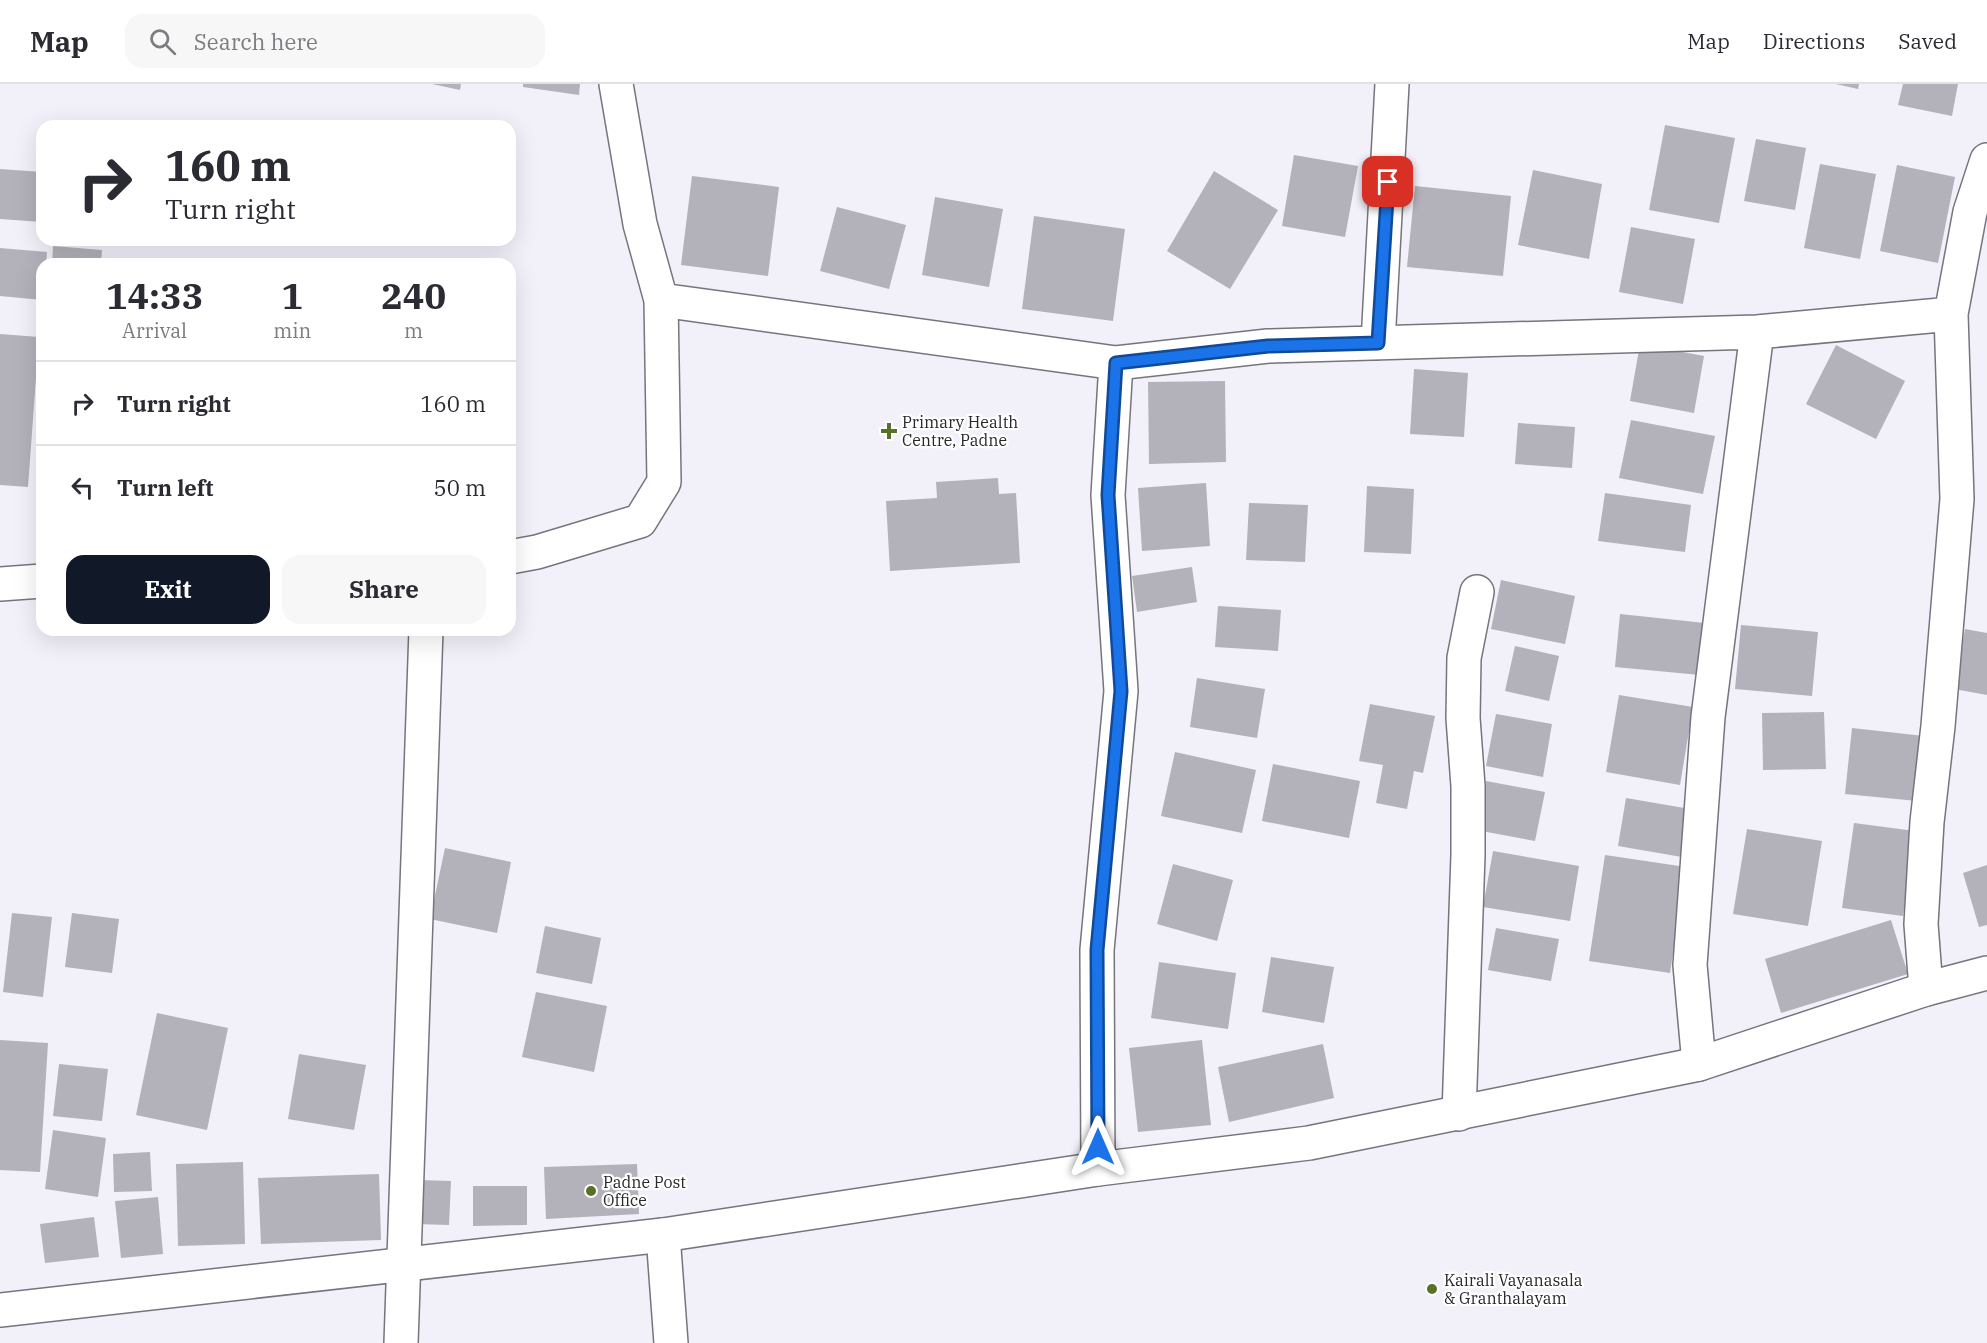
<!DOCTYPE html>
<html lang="en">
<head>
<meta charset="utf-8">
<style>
  :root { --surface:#fff; --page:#f7f7f7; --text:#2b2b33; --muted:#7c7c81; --line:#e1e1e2; --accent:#111827 }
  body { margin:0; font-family:"IBM Plex Serif",serif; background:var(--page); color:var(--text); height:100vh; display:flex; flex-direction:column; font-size:22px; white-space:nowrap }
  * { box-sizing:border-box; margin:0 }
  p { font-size:20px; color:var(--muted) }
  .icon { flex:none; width:33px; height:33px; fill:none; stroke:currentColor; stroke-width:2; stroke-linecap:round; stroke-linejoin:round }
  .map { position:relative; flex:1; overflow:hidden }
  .side { position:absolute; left:36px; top:174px; width:480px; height:378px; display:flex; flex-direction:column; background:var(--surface); border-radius:18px; box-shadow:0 6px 24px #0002 }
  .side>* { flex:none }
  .banner { position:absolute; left:36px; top:36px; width:480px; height:126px; border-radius:18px; box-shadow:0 6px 24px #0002; background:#fff; color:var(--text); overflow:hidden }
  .pin { position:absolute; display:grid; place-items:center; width:51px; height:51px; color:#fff; margin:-26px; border-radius:12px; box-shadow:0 3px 9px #0006 }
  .me { position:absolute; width:66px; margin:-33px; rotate:0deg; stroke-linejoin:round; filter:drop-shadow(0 0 4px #0008) }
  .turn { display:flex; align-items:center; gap:21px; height:126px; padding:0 30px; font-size:27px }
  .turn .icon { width:78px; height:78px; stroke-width:2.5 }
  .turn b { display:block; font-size:42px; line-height:51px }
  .eta { display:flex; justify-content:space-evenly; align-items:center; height:102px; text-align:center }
  .eta b { font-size:36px; font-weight:700; line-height:42px }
  .action { display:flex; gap:12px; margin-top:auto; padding:12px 30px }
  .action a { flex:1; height:69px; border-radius:18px; background:var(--accent); color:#fff; font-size:24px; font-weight:700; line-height:69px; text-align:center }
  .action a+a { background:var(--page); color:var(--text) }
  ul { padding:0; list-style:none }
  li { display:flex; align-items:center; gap:18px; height:84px; padding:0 30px; border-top:2px solid var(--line) }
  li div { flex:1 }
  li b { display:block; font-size:22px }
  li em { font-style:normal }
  header { display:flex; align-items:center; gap:36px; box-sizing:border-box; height:84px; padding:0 30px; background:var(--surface); border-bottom:2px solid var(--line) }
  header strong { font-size:28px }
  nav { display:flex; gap:33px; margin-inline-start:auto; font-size:21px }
  .search { width:420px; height:54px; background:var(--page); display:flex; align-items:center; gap:15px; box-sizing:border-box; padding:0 21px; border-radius:18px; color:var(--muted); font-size:22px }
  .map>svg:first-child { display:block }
  .building { fill:#b3b1b9 }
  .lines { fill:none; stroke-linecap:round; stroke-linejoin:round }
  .minor-casing { stroke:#76747c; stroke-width:36 }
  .major-casing { stroke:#76747c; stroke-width:36 }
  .minor { stroke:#fff; stroke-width:33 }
  .major { stroke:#fff; stroke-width:33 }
  .route-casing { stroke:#114b97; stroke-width:15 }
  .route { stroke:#1a73e8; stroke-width:10 }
  .poi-dot { fill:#577226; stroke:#fff; stroke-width:2 }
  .labels { text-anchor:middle; stroke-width:4.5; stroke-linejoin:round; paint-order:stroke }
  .poi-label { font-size:16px; fill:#29292c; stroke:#fff; text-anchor:start }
</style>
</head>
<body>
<header>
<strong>Map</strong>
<div class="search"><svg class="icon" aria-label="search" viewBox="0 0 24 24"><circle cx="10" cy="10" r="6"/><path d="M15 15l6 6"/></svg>Search here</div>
<nav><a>Map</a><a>Directions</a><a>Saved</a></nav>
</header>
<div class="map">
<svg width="1987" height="1259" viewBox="0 0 1987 1259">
  <rect width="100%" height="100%" fill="#f2f0f9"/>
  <path class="building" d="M432,0H461L460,6Z
    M523,0H580L579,11L523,3Z
    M1836,0H1859L1858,5Z
    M1903,0H1958L1952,32L1898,21Z
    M1665,41L1735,54L1719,139L1649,126Z
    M1756,55L1806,64L1795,126L1744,117Z
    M1294,71L1358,82L1345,153L1282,142Z
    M1820,80L1876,90L1860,175L1804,164Z
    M1897,81L1955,93L1938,179L1880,167Z
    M0,85L42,88V138L0,135Z
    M1533,86L1602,100L1589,175L1518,161Z
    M1214,87L1278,126L1230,205L1167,167Z
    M692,92L779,103L768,192L681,181Z
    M1415,102L1511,112L1503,192L1407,183Z
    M935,113L1003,125L989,203L922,191Z
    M837,123L906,141L889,205L820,187Z
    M1034,132L1125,145L1113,237L1022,225Z
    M1631,143L1695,155L1683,220L1619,208Z
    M53,162L102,166L101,180H52Z
    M0,164L47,168L46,180H42V216L0,212Z
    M0,250L39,253L28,403L0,401Z
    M1640,260L1704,272L1694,329L1630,317Z
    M1836,261L1905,297L1876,355L1806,320Z
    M1414,285L1468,289L1464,353L1410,350Z
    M1225,297L1226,378L1149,380L1148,298Z
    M1631,336L1715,352L1703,410L1619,394Z
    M1518,339L1575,343L1572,384L1515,380Z
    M998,394L999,410L1016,409L1020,479L890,487L886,417L937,414L936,398Z
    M1206,399L1210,462L1142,467L1138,404Z
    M1367,402L1414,405L1411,470L1364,468Z
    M1605,409L1691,421L1685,468L1598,457Z
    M1249,419L1308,421L1305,478L1246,476Z
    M41,447H42V479H37Z
    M1192,483L1197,518L1137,528L1132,492Z
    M1501,496L1575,512L1565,560L1491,545Z
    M1218,522L1281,526L1278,567L1215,563Z
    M1620,530L1705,539L1700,591L1615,583Z
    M1741,541L1818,548L1812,612L1735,605Z
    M1965,545L1987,549V611L1954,605Z
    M1515,562L1559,572L1549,617L1505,607Z
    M1197,594L1265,605L1257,654L1190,643Z
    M1619,611L1693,623L1680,701L1606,688Z
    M1370,620L1435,632L1423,689L1414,687L1407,725L1376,719L1383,681L1359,677Z
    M1824,628L1826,685L1763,686L1762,629Z
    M1496,630L1552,640L1543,693L1486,682Z
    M1852,644L1924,652L1917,717L1845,710Z
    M1175,668L1256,686L1242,749L1161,732Z
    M1273,680L1360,697L1349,754L1262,737Z
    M1486,697L1545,708L1535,757L1476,746Z
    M1626,714L1690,725L1682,773L1618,762Z
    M1854,739L1915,747L1903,832L1842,824Z
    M1747,745L1822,757L1808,842L1733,830Z
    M445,764L511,778L497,849L430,835Z
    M1493,767L1579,782L1570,837L1483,823Z
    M1605,771L1686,783L1670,889L1589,877Z
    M1173,780L1233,796L1217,857L1157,840Z
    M1987,781V841L1979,843L1963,789Z
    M12,829L52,833L43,913L3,908Z
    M72,829L119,835L112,889L65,883Z
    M1891,836L1908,890L1781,929L1765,875Z
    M545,842L601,854L592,900L536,889Z
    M1496,844L1559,855L1551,897L1488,886Z
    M1271,873L1334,883L1324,939L1262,928Z
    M1159,878L1236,889L1228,945L1151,934Z
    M536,908L607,922L594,988L522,973Z
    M157,929L228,944L207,1046L136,1031Z
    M0,956L48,959L40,1088L0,1086Z
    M1202,956L1211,1041L1138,1048L1129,964Z
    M1323,960L1334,1014L1229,1038L1218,983Z
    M299,970L366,981L354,1046L288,1035Z
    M59,980L108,985L102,1037L53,1032Z
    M53,1046L106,1054L98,1113L45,1105Z
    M150,1068L152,1107L114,1108L113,1070Z
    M243,1078L245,1160L178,1162L176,1080Z
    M637,1080L639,1130L546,1135L544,1083Z
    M379,1090L381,1156L261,1160L258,1094Z
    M418,1096L451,1097L449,1141L416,1140Z
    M473,1102H527V1141L473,1142Z
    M158,1113L163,1170L121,1174L115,1117Z
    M94,1133L99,1173L45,1179L40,1140Z"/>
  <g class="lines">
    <defs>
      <path id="minor" d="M661,216L1116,279L1108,411L1121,607L1097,866L1098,1085
        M1378,259L1392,0
        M1116,279L1268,262L1757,248L1951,230L1970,128L1987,76
        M510,473L537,468L640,437L664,398L661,216L640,140L616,0
        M0,500L42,497
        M1926,905L1921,840L1927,738L1938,642L1957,415L1951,230
        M1699,980L1690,881L1708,633L1757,248
        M1459,1030L1468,771V702L1463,634L1464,574L1477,508
        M663,1151L671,1259
        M401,1259L426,546"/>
      <path id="major" d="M0,1226L663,1151L1098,1085L1309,1059L1699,980L1926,905L1987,889"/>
    </defs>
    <use href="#minor" class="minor-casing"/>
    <use href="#major" class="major-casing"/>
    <use href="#minor" class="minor"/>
    <use href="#major" class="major"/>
  </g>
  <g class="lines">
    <defs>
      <path id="route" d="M1098,1063L1097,866L1121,607L1108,411L1116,279L1268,262L1378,259L1388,98"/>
    </defs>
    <use href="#route" class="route-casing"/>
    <use href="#route" class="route"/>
  </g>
  <g class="poi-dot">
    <path d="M886 338h6v6h6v6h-6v6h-6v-6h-6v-6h6z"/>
    <circle cx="591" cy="1107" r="6"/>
    <circle cx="1432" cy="1205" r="6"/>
  </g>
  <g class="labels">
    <g class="poi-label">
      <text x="902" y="344">Primary Health<tspan x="902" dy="18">Centre, Padne</tspan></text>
      <text x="603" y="1104">Padne Post<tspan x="603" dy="18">Office</tspan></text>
      <text x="1444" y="1202">Kairali Vayanasala<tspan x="1444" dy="18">&amp; Granthalayam</tspan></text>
    </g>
  </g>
</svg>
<div class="pin" style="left:1388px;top:98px;background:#d93025"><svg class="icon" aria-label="arrive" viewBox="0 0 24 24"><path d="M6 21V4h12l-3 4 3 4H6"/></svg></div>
<svg class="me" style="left:1098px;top:1063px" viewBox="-20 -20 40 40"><path d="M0-17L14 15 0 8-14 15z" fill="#1a73e8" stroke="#fff" stroke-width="4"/></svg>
<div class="banner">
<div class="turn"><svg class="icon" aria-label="right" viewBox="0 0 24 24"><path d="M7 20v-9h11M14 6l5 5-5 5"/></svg><div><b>160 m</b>Turn right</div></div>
</div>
<section class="side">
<div class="eta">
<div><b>14:33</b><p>Arrival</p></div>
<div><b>1</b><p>min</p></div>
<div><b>240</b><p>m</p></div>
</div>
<ul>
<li><svg class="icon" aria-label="right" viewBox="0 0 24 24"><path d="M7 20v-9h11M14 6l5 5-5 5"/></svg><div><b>Turn right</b></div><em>160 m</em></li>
<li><svg class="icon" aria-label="left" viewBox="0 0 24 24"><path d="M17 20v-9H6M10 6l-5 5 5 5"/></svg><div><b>Turn left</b></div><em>50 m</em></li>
</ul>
<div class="action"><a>Exit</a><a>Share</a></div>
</section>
</div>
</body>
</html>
